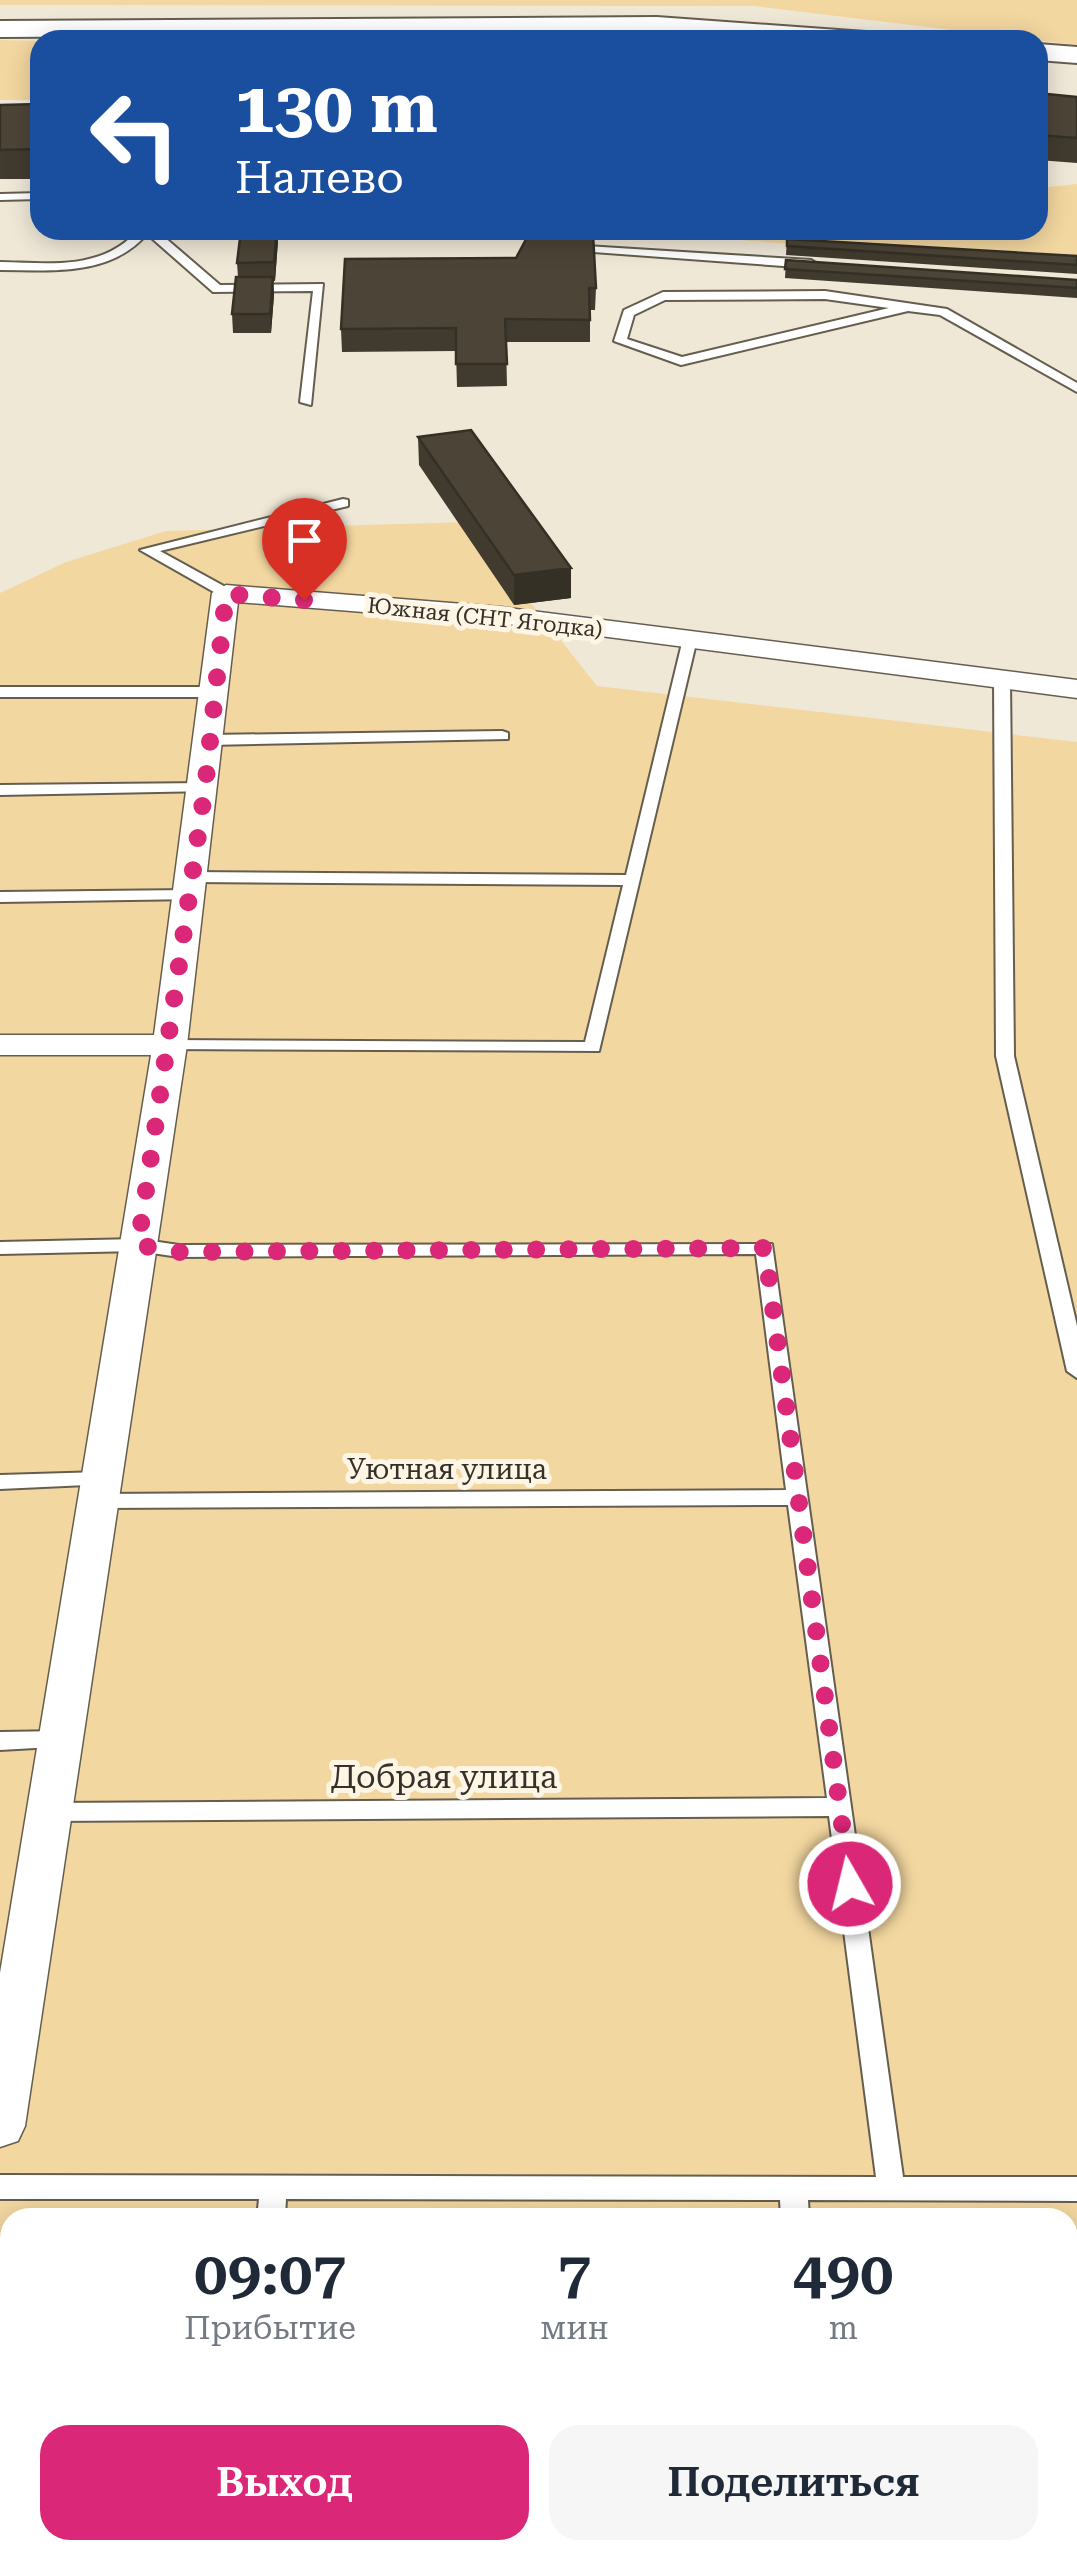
<!DOCTYPE html>
<html lang="ru">
<head>
<meta charset="utf-8">
<style>
  :root { --surface:#fff; --page:#f6f6f7; --text:#1f2937; --muted:#747a83; --accent:#db2777 }
  body { margin:0; font-family:"Roboto Serif",serif; background:var(--page); color:var(--text); height:100vh; display:flex; flex-direction:column; font-size:38px; white-space:nowrap }
  * { box-sizing:border-box; margin:0 }
  p { font-size:32px; color:var(--muted) }
  .icon { flex:none; width:55px; height:55px; fill:none; stroke:currentColor; stroke-width:2; stroke-linecap:round; stroke-linejoin:round }
  .map { position:relative; flex:1; overflow:hidden }
  .details { position:absolute; left:0px; top:2208px; width:1078px; height:352px; display:flex; flex-direction:column; background:var(--surface); border-radius:30px 30px 0 0; box-shadow:0 5px 25px #0003 }
  .details>* { flex:none }
  .top-card { position:absolute; left:30px; top:30px; width:1018px; height:210px; border-radius:30px; box-shadow:0 5px 25px #0003; background:#1a4fa0; color:#fff; overflow:hidden }
  .pin { position:absolute; display:grid; place-items:center; width:85px; height:85px; color:#fff; margin:-102px -42px; border-radius:50% 50% 50% 0; rotate:-45deg; box-shadow:0 0 10px #0007 }
  .pin .icon { rotate:45deg }
  .me { position:absolute; width:110px; margin:-55px; rotate:352deg; stroke-linejoin:round; filter:drop-shadow(0 0 8px #0008) }
  .turn { display:flex; align-items:center; gap:35px; height:210px; padding:0 40px; font-size:45px }
  .turn .icon { width:130px; height:130px; stroke-width:2.5 }
  .turn b { display:block; font-size:70px; line-height:85px }
  .eta { display:flex; justify-content:space-evenly; align-items:center; height:170px; text-align:center }
  .eta b { font-size:60px; font-weight:600; line-height:70px }
  .primary-button { display:flex; gap:20px; margin-top:auto; padding:20px 40px }
  .primary-button a { flex:1; height:115px; border-radius:30px; background:var(--accent); color:#fff; font-size:40px; font-weight:600; line-height:115px; text-align:center }
  .primary-button a+a { background:var(--page); color:var(--text) }
  .map>svg:first-child { display:block }
  .green { fill:#f3d7a0; fill-rule:evenodd }
  .lines { fill:none; stroke-linecap:round; stroke-linejoin:round }
  .lane-casing { stroke:#655e4f; stroke-width:4 }
  .street-casing { stroke:#655e4f; stroke-width:3 }
  .secondary-casing { stroke:#655e4f; stroke-width:4 }
  .lane { fill:#fff; fill-rule:evenodd }
  .street { fill:#fff; fill-rule:evenodd }
  .secondary { fill:#fff; fill-rule:evenodd }
  .wall { fill:#413b2f }
  .shaded-wall { fill:#353026 }
  .building { fill:#4c4537; stroke:#353026; stroke-width:2.5 }
  .route { stroke:#db2777; stroke-width:18; stroke-dasharray:0 32.4 }
  .labels { text-anchor:middle; stroke-width:10; stroke-linejoin:round; paint-order:stroke }
  .far-street-label { font-size:22px; fill:#34312a; stroke:#fef5e4 }
  .street-label { font-size:28px; fill:#34312a; stroke:#fef5e4 }
  .near-street-label { font-size:32px; fill:#34312a; stroke:#fef5e4 }
</style>
</head>
<body>
<div class="map">
<svg width="1077" height="2559" viewBox="0 0 1077 2559">
  <rect width="100%" height="100%" fill="#f0e8d7"/>
  <path class="green" d="M0,0H1077V45L754,6L0,5Z
    M685,34L766,40H367L366,37Z
    M0,40L40,41V100H0Z
    M1077,184V264L597,230H926L927,236L968,230H1038V188Z
    M467,522L597,686L1077,742V2559H0V593L66,562L166,531ZM10,2218H1068V2550H10Z"/>
  <g class="lines">
    <defs>
      <path id="lane" d="M40,193V199L0,200V194Z
        M138,230H156L220,285L323,284L311,405L300,402L313,291L213,292L147,234C109,277 53,270 0,270V262C50,263 102,271 138,230Z
        M570,245L811,260L817,264L811,268L566,250V246Z
        M825,291L947,309L1077,383V392L940,315L908,311L681,365L614,341L624,310L663,292ZM825,299L889,308L682,357L627,339L634,315L665,300Z
        M343,499L348,500V506L160,551L231,590V596H221L140,550Z
        M690,635L697,639L599,1051L164,1049L161,1045L164,1041L170,1040L585,1042L623,885L192,882L184,877L192,872L626,875L683,639Z
        M1002,674L1010,679L1014,1056L1077,1326V1378L1067,1371L996,1056L994,679Z
        M0,687H215L223,692L215,697H0Z
        M502,731L508,733V739L209,745L201,740L209,735Z
        M205,783L211,785V791L0,795V785Z
        M190,890L196,891V899L0,902V892Z
        M138,1239L179,1245L772,1244L903,2177H1077V2201L808,2200L809,2218H781L780,2200L286,2199L285,2218H257L259,2199H0V2175L876,2177L829,1816L48,1821L39,1819L36,1812L39,1805L48,1803L827,1798L788,1505L97,1508L89,1506L86,1501L89,1496L97,1494L786,1490L756,1254L179,1257L138,1251L0,1254V1242Z
        M101,1472L109,1474L112,1479L109,1484L0,1489V1475Z
        M62,1731L70,1734L74,1740L70,1746L0,1750V1732Z
        M235,2550H265V2559H235Z
        M800,2550H830V2559H800Z"/>
      <path id="street" d="M226,585L501,607L1077,680V698L501,623L238,602L187,1045L25,2126L18,2141L0,2147V1973L151,1055H0V1035H154L212,593Z"/>
      <path id="secondary" d="M657,17L866,32L879,40H758L657,33L0,37V21Z
        M1038,44L1077,47V63L1038,60Z"/>
    </defs>
    <use href="#lane" class="lane-casing"/>
    <use href="#street" class="street-casing"/>
    <use href="#secondary" class="secondary-casing"/>
    <use href="#lane" class="lane"/>
    <use href="#street" class="street"/>
    <use href="#secondary" class="secondary"/>
  </g>
  <path class="wall" d="M1077,97V163L1038,160V123Z
    M40,104V179H0V105Z
    M787,239L1077,256V274L786,255Z
    M278,241L275,281H273L274,295L271,333H233L232,314L238,277L237,263Z
    M516,258L596,288L595,310H590V342H506L507,386L457,387L456,351L342,352L341,329Z
    M786,260L1077,280V298L785,278Z
    M418,437L571,568V598L514,605L419,465Z"/>
  <path class="shaded-wall" d="M277,230L278,241L275,281L274,262Z
    M273,277L274,295L271,333L270,314Z
    M571,568V598L514,605V575Z"/>
  <path class="building" d="M1047,94L1077,97V138L1038,135V123Z
    M40,104V149L0,150V105Z
    M241,230H277L274,262L237,263Z
    M531,230L593,234L596,288H589L590,320L505,319L507,364H456V328L341,329L345,259L516,258Z
    M592,230V234L546,231V230Z
    M787,239L1077,256V265L787,246Z
    M786,260L1077,280V288L785,269Z
    M236,277H273L270,314H232Z
    M471,430L571,568L514,575L418,437Z"/>
  <g class="lines">
    <path class="route" d="M304,600L226,594L205,788L138,1245L179,1252L765,1248L850,1884"/>
  </g>
  <g class="labels">
    <g class="far-street-label">
      <text transform="translate(485 617) rotate(6)" y="8">Южная (СНТ Ягодка)</text>
    </g>
    <g class="street-label">
      <text x="447" y="1479">Уютная улица</text>
    </g>
    <g class="near-street-label">
      <text x="444" y="1788">Добрая улица</text>
    </g>
  </g>
</svg>
<div class="pin" style="left:304px;top:600px;background:#d93025"><svg class="icon" aria-label="arrive" viewBox="0 0 24 24"><path d="M6 21V4h12l-3 4 3 4H6"/></svg></div>
<svg class="me" style="left:850px;top:1884px" viewBox="-20 -20 40 40"><circle r="17" fill="#db2777" stroke="#fff" stroke-width="3"/><path d="M0-11L8 9 0 5-8 9z" fill="#fff"/></svg>
<div class="top-card">
<div class="turn"><svg class="icon" aria-label="left" viewBox="0 0 24 24"><path d="M17 20v-9H6M10 6l-5 5 5 5"/></svg><div><b>130 m</b>Налево</div></div>
</div>
<section class="details">
<div class="eta">
<div><b>09:07</b><p>Прибытие</p></div>
<div><b>7</b><p>мин</p></div>
<div><b>490</b><p>m</p></div>
</div>
<div class="primary-button"><a>Выход</a><a>Поделиться</a></div>
</section>
</div>
</body>
</html>
